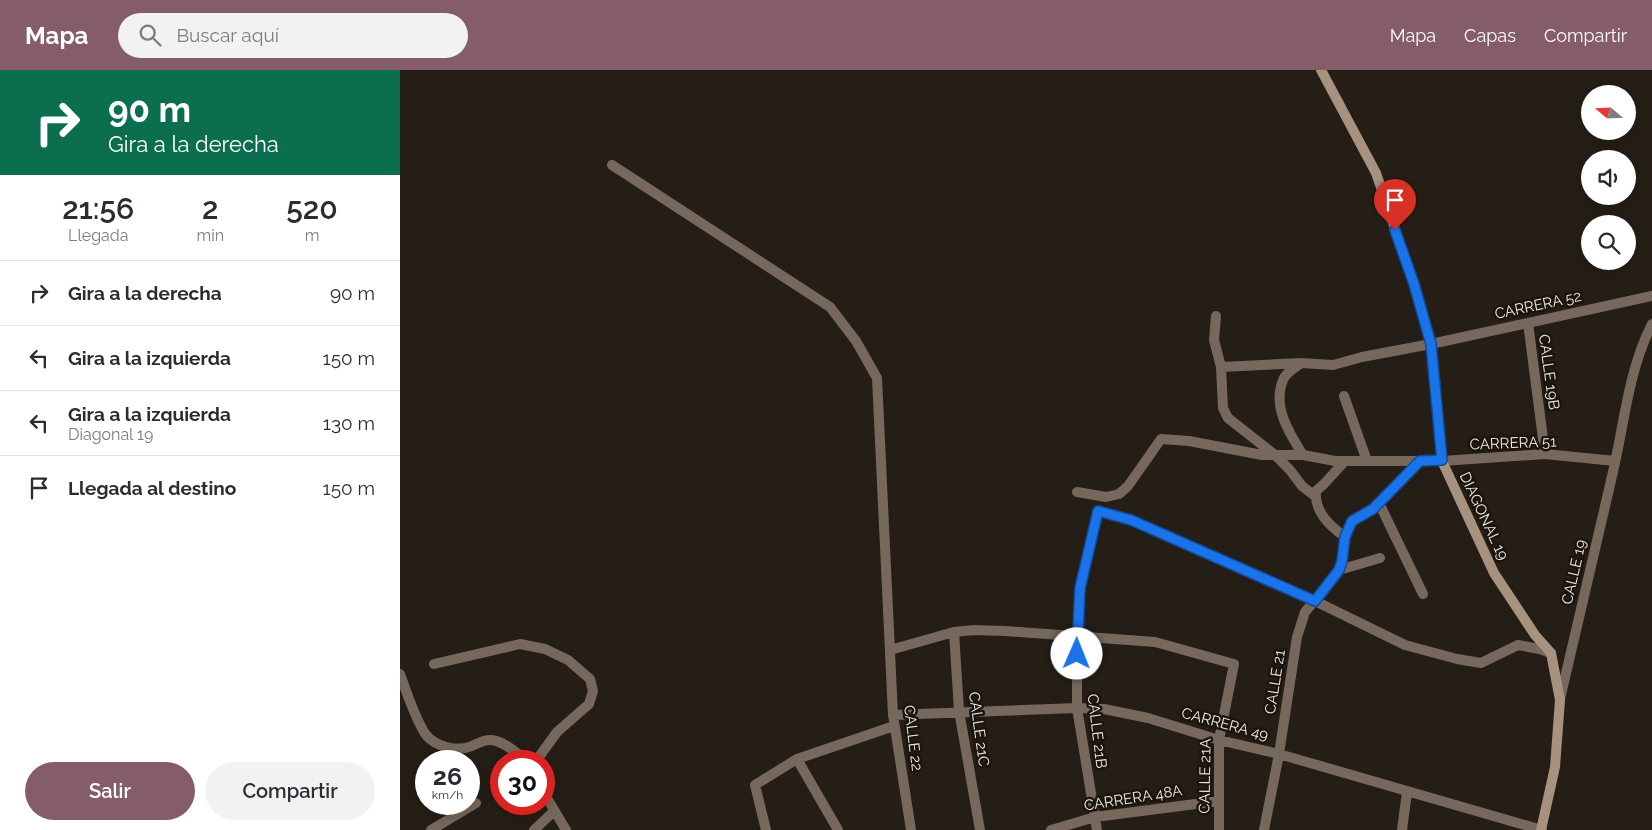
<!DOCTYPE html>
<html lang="es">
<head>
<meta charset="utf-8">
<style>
  :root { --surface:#fff; --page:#f2f2f3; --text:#2b2b33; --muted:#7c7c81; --line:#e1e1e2; --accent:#855d68 }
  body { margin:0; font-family:Raleway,sans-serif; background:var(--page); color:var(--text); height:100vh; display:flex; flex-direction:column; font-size:19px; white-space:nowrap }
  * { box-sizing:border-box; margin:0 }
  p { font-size:16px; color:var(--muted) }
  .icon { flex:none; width:28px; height:28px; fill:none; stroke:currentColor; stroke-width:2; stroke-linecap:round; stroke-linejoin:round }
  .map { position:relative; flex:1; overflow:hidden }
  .details { display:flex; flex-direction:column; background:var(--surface); width:400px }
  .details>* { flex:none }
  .top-card { background:#0b6e4f; color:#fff; overflow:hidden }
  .needle { width:32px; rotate:289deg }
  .fabs { position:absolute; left:1181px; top:15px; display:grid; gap:10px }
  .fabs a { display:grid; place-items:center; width:55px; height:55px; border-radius:50%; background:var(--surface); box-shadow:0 2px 12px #0003; font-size:25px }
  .speed { position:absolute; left:15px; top:680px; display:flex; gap:10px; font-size:25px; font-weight:700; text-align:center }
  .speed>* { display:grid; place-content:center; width:65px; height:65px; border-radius:50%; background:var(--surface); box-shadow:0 2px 12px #0003; line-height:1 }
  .speed small { font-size:12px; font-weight:400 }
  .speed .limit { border:8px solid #d22; background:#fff; color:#111 }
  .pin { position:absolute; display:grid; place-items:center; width:42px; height:42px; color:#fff; margin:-51px -21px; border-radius:50% 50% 50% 0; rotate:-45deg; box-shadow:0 0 5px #0007 }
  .pin .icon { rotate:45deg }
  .me { position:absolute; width:55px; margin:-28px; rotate:1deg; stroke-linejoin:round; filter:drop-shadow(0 0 4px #0008) }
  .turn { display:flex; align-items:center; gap:18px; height:105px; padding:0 25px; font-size:22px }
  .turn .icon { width:65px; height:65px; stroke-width:2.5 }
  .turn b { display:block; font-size:35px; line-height:42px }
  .eta { display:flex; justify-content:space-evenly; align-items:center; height:85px; text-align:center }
  .eta b { font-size:30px; font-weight:600; line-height:35px }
  .button { display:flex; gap:10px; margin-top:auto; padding:10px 25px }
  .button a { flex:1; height:58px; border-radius:30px; background:var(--accent); color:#fff; font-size:20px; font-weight:600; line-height:58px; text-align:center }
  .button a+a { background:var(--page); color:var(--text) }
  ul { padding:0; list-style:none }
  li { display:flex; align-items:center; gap:15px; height:65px; padding:0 25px; border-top:1px solid var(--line) }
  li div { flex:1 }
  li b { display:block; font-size:19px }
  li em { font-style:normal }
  header { display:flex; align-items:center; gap:30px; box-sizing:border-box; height:70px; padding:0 25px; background:var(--accent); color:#fff }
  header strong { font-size:24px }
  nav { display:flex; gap:28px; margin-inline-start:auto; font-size:18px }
  .search { width:350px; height:45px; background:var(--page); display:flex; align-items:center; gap:12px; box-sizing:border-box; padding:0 18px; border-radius:28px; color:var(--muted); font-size:19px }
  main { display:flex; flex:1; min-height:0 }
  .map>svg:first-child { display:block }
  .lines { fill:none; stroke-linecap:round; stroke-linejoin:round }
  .street { stroke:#76685d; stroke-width:10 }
  .secondary { stroke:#a7927f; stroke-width:10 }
  .route-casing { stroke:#114b97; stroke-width:12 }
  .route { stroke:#1a73e8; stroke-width:9 }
  .labels { text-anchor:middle; stroke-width:5; stroke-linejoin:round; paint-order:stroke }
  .street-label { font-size:15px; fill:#eeeae4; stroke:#1b150d }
</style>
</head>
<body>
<header>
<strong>Mapa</strong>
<div class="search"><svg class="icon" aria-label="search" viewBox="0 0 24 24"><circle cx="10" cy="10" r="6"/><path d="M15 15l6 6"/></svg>Buscar aquí</div>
<nav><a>Mapa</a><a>Capas</a><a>Compartir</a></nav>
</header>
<main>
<section class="details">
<div class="top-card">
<div class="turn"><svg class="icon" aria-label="right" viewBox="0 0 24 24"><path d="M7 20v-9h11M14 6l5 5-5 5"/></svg><div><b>90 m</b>Gira a la derecha</div></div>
</div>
<div class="eta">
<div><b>21:56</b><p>Llegada</p></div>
<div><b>2</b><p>min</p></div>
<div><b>520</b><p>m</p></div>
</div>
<ul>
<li><svg class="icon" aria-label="right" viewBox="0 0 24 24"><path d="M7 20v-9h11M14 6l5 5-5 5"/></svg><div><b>Gira a la derecha</b></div><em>90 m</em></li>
<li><svg class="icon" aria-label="left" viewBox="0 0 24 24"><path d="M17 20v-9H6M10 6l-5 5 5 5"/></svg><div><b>Gira a la izquierda</b></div><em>150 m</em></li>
<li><svg class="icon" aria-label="left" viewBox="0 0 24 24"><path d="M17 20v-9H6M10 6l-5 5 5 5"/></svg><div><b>Gira a la izquierda</b><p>Diagonal 19</p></div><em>130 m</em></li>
<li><svg class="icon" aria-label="arrive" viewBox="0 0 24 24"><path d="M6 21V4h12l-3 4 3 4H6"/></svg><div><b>Llegada al destino</b></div><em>150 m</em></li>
</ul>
<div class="button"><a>Salir</a><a>Compartir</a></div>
</section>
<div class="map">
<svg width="1252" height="760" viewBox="0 0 1252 760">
  <rect width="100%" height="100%" fill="#241e16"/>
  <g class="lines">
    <path class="street" d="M212,95L430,237L456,271L477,308L493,645L511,760
      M816,246L814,270L821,297L823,338L828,348L875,385L890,400L902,416L915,426
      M1128,253L1145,384
      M901,293C896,297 887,302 884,308C871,335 889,363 903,385
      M821,297L901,293L933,295L962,287L1031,274L1252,226
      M944,326L967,391
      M945,391L924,414L916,421C914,442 930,456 945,467
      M677,422L706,427L719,424L728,416L761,369L789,371L862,385H903L935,391H1042L1145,384L1215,391
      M979,433L1023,524
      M939,500L980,488
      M554,562L559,641L580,760
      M490,580L554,562L574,560L605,561L755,572L834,594L819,670V760
      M34,594L120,574L145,579L168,590L190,609L193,621L189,634L157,662L136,691
      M0,604C7,623 15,649 26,665C36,677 58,682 72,676C79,673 83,670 90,670C102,670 115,682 124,688L126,691
      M1160,629C1178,551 1197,472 1215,393C1225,346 1230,297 1252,254
      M493,645L677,638L704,639L748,648L819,670L879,684L1142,760
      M397,689L438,760
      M144,723L166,760
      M31,760L76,733
      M134,760L154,741
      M366,760L355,715L397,689L494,656
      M651,760L695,747L819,731
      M697,760L677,638V566L680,518L698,441L731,450L915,531L1005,575L1057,589L1081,593L1118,575L1139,579L1151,583
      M864,760L879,684L897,567L905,542L934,508L939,500L942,491L945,467L952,451L973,439L1020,391
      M1002,760L1007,722"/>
    <path class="secondary" d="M921,0L976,103L1014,214L1031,274L1042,391L1094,503L1135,565L1151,583L1160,630L1155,697L1141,760"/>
  </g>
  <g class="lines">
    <defs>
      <path id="route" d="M677,584L680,518L698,441L731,450L915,531L939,500L942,491L945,467L952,451L973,439L1020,391L1042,390L1031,274L1014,214L995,160"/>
    </defs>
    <use href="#route" class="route-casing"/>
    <use href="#route" class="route"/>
  </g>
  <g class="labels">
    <g class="street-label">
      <text transform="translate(1138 235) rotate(-12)" y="5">CARRERA 52</text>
      <text transform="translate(1149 302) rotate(82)" y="5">CALLE 19B</text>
      <text transform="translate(1113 373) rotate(-2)" y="5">CARRERA 51</text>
      <text transform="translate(1084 446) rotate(65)" y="5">DIAGONAL 19</text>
      <text transform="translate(1174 502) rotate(-77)" y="5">CALLE 19</text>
      <text transform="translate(875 612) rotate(-81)" y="5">CALLE 21</text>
      <text transform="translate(825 654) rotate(15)" y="5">CARRERA 49</text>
      <text transform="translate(579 659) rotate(82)" y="5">CALLE 21C</text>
      <text transform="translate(697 661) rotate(83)" y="5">CALLE 21B</text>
      <text transform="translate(513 668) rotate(83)" y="5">CALLE 22</text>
      <text transform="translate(805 706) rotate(-89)" y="5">CALLE 21A</text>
      <text transform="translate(733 728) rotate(-9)" y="5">CARRERA 48A</text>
    </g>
  </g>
</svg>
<div class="fabs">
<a><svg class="needle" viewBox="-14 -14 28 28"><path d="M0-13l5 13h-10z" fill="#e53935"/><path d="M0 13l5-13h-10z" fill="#7c7c81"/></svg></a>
<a><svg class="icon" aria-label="sound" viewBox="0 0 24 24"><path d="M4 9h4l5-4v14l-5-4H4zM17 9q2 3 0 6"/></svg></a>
<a><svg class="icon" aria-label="search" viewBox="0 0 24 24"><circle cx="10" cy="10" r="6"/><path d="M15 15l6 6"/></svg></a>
</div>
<div class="speed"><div>26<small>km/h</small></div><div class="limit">30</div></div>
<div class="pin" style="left:995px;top:160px;background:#d93025"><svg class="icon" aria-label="arrive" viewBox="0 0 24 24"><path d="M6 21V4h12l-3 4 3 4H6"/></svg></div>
<svg class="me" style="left:677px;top:584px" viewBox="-20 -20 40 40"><circle r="19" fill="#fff"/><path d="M0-13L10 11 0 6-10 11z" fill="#1a73e8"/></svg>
</div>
</main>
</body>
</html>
